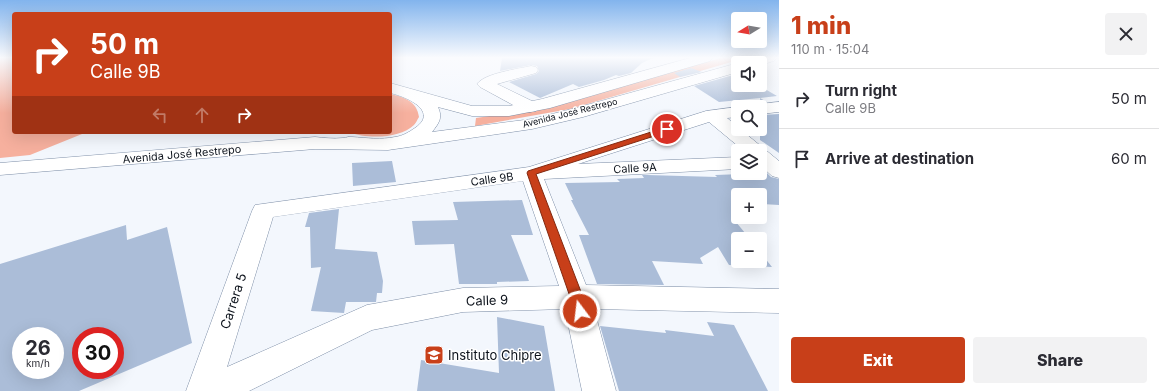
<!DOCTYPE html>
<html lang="en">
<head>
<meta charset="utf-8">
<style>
  :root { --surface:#fff; --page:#f2f2f3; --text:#2b2b33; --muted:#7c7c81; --line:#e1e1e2; --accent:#c83f19 }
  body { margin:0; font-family:Inter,sans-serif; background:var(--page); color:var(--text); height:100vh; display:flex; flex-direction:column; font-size:15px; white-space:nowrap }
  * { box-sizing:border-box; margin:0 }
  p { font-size:13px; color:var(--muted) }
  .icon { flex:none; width:22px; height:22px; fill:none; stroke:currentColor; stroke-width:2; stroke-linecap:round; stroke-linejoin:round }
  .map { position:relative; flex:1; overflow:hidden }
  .panel { display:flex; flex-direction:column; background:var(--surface); width:380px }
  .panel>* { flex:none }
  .guide { position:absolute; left:12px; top:12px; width:380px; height:122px; border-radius:4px; box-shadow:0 4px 16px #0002; background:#c83f19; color:#fff; overflow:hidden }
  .needle { width:26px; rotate:259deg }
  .controls { position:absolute; left:731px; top:12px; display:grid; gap:8px }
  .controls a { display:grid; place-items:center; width:36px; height:36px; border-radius:4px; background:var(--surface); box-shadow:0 4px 16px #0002; font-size:20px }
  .speed { position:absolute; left:12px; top:327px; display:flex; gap:8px; font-size:20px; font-weight:700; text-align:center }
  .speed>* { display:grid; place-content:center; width:52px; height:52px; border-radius:50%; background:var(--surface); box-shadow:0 4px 16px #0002; line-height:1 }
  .speed small { font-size:10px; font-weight:400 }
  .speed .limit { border:6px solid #d22; background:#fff; color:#111 }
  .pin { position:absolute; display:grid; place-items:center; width:34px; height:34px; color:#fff; margin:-17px; border:2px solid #fff; border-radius:50%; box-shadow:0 1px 4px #0007 }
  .me { position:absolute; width:44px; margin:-22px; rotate:345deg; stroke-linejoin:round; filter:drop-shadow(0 0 3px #0008) }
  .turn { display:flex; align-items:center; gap:14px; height:84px; padding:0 12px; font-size:18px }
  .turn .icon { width:52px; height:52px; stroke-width:2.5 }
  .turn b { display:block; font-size:28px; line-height:34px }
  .lanes { display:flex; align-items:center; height:38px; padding:0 12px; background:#0003; justify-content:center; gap:20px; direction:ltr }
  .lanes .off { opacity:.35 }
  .round { display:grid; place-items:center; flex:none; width:42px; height:42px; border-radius:4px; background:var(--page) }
  .overview { display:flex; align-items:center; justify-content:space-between; height:68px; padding:0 12px }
  h1 { font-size:24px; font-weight:800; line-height:30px; color:var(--accent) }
  .primary-button { display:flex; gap:8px; margin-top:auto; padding:8px 12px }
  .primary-button a { flex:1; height:46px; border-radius:4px; background:var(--accent); color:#fff; font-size:16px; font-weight:800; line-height:46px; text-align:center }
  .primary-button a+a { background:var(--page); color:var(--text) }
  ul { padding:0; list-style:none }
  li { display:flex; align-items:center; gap:12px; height:60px; padding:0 12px; border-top:1px solid var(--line) }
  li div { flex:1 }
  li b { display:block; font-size:15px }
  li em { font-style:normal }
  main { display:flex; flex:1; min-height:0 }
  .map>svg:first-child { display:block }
  .green { fill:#f6b09e }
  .building { fill:#abbdd8; fill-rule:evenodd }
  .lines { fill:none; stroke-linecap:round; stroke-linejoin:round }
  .minor-casing { stroke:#7d8ea7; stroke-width:1 }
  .major-casing { stroke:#7d8ea7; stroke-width:1 }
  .minor { fill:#fff; fill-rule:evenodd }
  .major { fill:#fff; fill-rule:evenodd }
  .route { fill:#c83f19; stroke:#822910 }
  .labels { text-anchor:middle; stroke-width:3; stroke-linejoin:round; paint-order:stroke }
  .far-street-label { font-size:9px; fill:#0c121b; stroke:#fff }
  .street-label { font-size:11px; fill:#0c121b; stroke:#fff }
  .near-street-label { font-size:13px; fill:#0c121b; stroke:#fff }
  .near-poi-label { font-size:13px; fill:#0c121b; stroke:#fff; text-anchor:start }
</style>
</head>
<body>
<main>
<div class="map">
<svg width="779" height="391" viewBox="0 0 779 391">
  <rect width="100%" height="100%" fill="#f3f7fd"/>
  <path class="green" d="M0,58H14V132H87L30,155L0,158Z
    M721,58H745L570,109L475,126L476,118L549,107Z
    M390,94C404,97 417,101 419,117C417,120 416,123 414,125C400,139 366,139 349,132H390Z"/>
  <path class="building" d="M502,58H653L642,63L631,73L619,76L616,75L604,80L579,87L573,84L540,98L509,82L536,74L539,71L537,66L531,65L500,71Z
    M691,68L702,72L680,77L674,73Z
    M737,74L738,85H758L777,96L760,98L767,102H760V98L719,102L694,86Z
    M779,114V153L760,140V115Z
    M392,161L396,182L353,186L352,163Z
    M760,171H765L771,177L779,179V205L760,204V195H738V216H731L750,239H738V261H760V252L772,267L729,265L718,247L700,258L703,264L652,261L664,285L597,284L579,235H589L571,200H573L565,183L620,182L617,179L644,178L642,175H647L717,177L715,175L743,174L741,173H760Z
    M522,200L533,235H511L529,281L497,282V284H459L454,244L415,245L412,221L458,220L453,202Z
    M339,209L335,249L377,252L383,281L382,293H377L376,302H346L344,313L311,311L321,267L311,268L310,227H305L309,213Z
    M126,225L127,240L167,227L192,343L79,391H0V264ZM21,336H55V370H21ZM81,336H115V370H81Z
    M497,317L544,326L555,391H417L421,360L499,373Z
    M707,322L734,325L768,391H619L600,326L666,333L665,330L714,336Z"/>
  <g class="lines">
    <defs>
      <path id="minor" d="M531,66L536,67L538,70L536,73L497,84L536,103L538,107L536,111L530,112L524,111L480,87L477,84C485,73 518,69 531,66Z
        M779,102V112L760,114V107H753L760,104Z
        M738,107V117L727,118L738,127V129H740L779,161V178L772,176L760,165V151H744L709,122L578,164L738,157V169L544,179L586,285L779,289V313L594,309L616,391H582L565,309L463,312L372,330L249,391H186L252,211L255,205L529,167L706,111ZM523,181L559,286L463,288L367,305L227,367L273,217Z"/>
      <path id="major" d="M690,58H712L710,61L550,108L509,116H472L438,107C443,118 439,123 432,132L532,119L572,109L738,63H739H738V72L583,117L532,129L388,150L315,149L0,175V163L315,137C324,138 334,139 343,138C346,138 349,136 352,137C367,138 381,140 395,137C403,136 409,132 415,128C440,111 405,96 390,93V83L472,106H509L542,99Z
        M754,58H776L774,61L760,65V63H744L746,60Z"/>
    </defs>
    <use href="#minor" class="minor-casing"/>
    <use href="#major" class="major-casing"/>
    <use href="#minor" class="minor"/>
    <use href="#major" class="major"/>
  </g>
  <linearGradient id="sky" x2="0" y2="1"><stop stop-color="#82b4ed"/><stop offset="0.51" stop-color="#fafbfe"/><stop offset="1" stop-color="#fafbfe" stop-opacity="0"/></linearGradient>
  <rect width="779" height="113" fill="url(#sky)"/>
  <path class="route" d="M667,127L671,129L670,131L536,174L583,297L586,311L584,314L580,316L576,314L527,173L528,171Z"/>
  <defs>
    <symbol id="school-square" viewBox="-11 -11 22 22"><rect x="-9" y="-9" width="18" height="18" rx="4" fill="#c83f19" stroke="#fff"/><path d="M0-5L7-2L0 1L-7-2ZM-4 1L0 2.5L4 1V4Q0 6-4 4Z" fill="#fff"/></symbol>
  </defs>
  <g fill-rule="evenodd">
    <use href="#school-square" x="423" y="344" width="22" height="22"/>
  </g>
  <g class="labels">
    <g class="far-street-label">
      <text transform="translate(570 113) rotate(-14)" y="3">Avenida José Restrepo</text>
    </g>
    <g class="street-label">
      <text transform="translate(182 154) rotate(-5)" y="4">Avenida José Restrepo</text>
      <text transform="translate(635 168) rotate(-3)" y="4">Calle 9A</text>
      <text transform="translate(492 179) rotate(-8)" y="4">Calle 9B</text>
    </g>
    <g class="near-street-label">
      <text transform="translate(487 300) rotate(-2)" y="5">Calle 9</text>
      <text transform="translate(233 301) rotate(-72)" y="5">Carrera 5</text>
    </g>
    <g class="near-poi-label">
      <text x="448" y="360">Instituto Chipre</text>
    </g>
  </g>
</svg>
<div class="controls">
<a><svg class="needle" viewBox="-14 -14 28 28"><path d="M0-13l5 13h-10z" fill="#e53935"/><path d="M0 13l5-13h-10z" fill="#7c7c81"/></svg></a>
<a><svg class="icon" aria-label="sound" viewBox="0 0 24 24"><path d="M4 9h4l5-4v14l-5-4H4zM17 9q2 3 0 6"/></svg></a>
<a><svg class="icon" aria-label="search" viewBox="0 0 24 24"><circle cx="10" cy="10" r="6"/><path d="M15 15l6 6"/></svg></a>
<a><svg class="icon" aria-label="layers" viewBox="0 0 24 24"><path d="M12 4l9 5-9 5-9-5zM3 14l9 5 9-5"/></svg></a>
<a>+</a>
<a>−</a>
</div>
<div class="speed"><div>26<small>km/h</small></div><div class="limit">30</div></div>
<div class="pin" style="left:667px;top:129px;background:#d93025"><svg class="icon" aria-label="arrive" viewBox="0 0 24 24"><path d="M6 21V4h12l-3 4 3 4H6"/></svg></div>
<svg class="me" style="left:580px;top:311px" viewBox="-20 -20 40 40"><circle r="17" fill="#c83f19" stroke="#fff" stroke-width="3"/><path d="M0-11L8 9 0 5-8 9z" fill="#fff"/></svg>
<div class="guide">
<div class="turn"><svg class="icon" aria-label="right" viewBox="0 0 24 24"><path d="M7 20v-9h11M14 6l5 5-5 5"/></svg><div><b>50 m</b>Calle 9B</div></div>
<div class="lanes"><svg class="icon off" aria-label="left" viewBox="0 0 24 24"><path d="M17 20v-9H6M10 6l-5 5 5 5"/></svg><svg class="icon off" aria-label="ahead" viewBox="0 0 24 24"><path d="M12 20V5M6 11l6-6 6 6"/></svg><svg class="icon" aria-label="right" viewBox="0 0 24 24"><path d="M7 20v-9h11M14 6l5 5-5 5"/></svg></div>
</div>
</div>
<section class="panel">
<div class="overview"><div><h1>1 min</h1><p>110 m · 15:04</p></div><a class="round"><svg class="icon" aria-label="close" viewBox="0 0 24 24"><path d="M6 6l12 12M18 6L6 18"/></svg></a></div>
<ul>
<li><svg class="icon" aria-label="right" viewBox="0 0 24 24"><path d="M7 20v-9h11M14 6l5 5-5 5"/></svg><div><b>Turn right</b><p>Calle 9B</p></div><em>50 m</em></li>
<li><svg class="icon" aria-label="arrive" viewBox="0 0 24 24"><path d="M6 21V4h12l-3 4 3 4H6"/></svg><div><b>Arrive at destination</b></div><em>60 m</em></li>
</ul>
<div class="primary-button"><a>Exit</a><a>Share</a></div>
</section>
</main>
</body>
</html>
